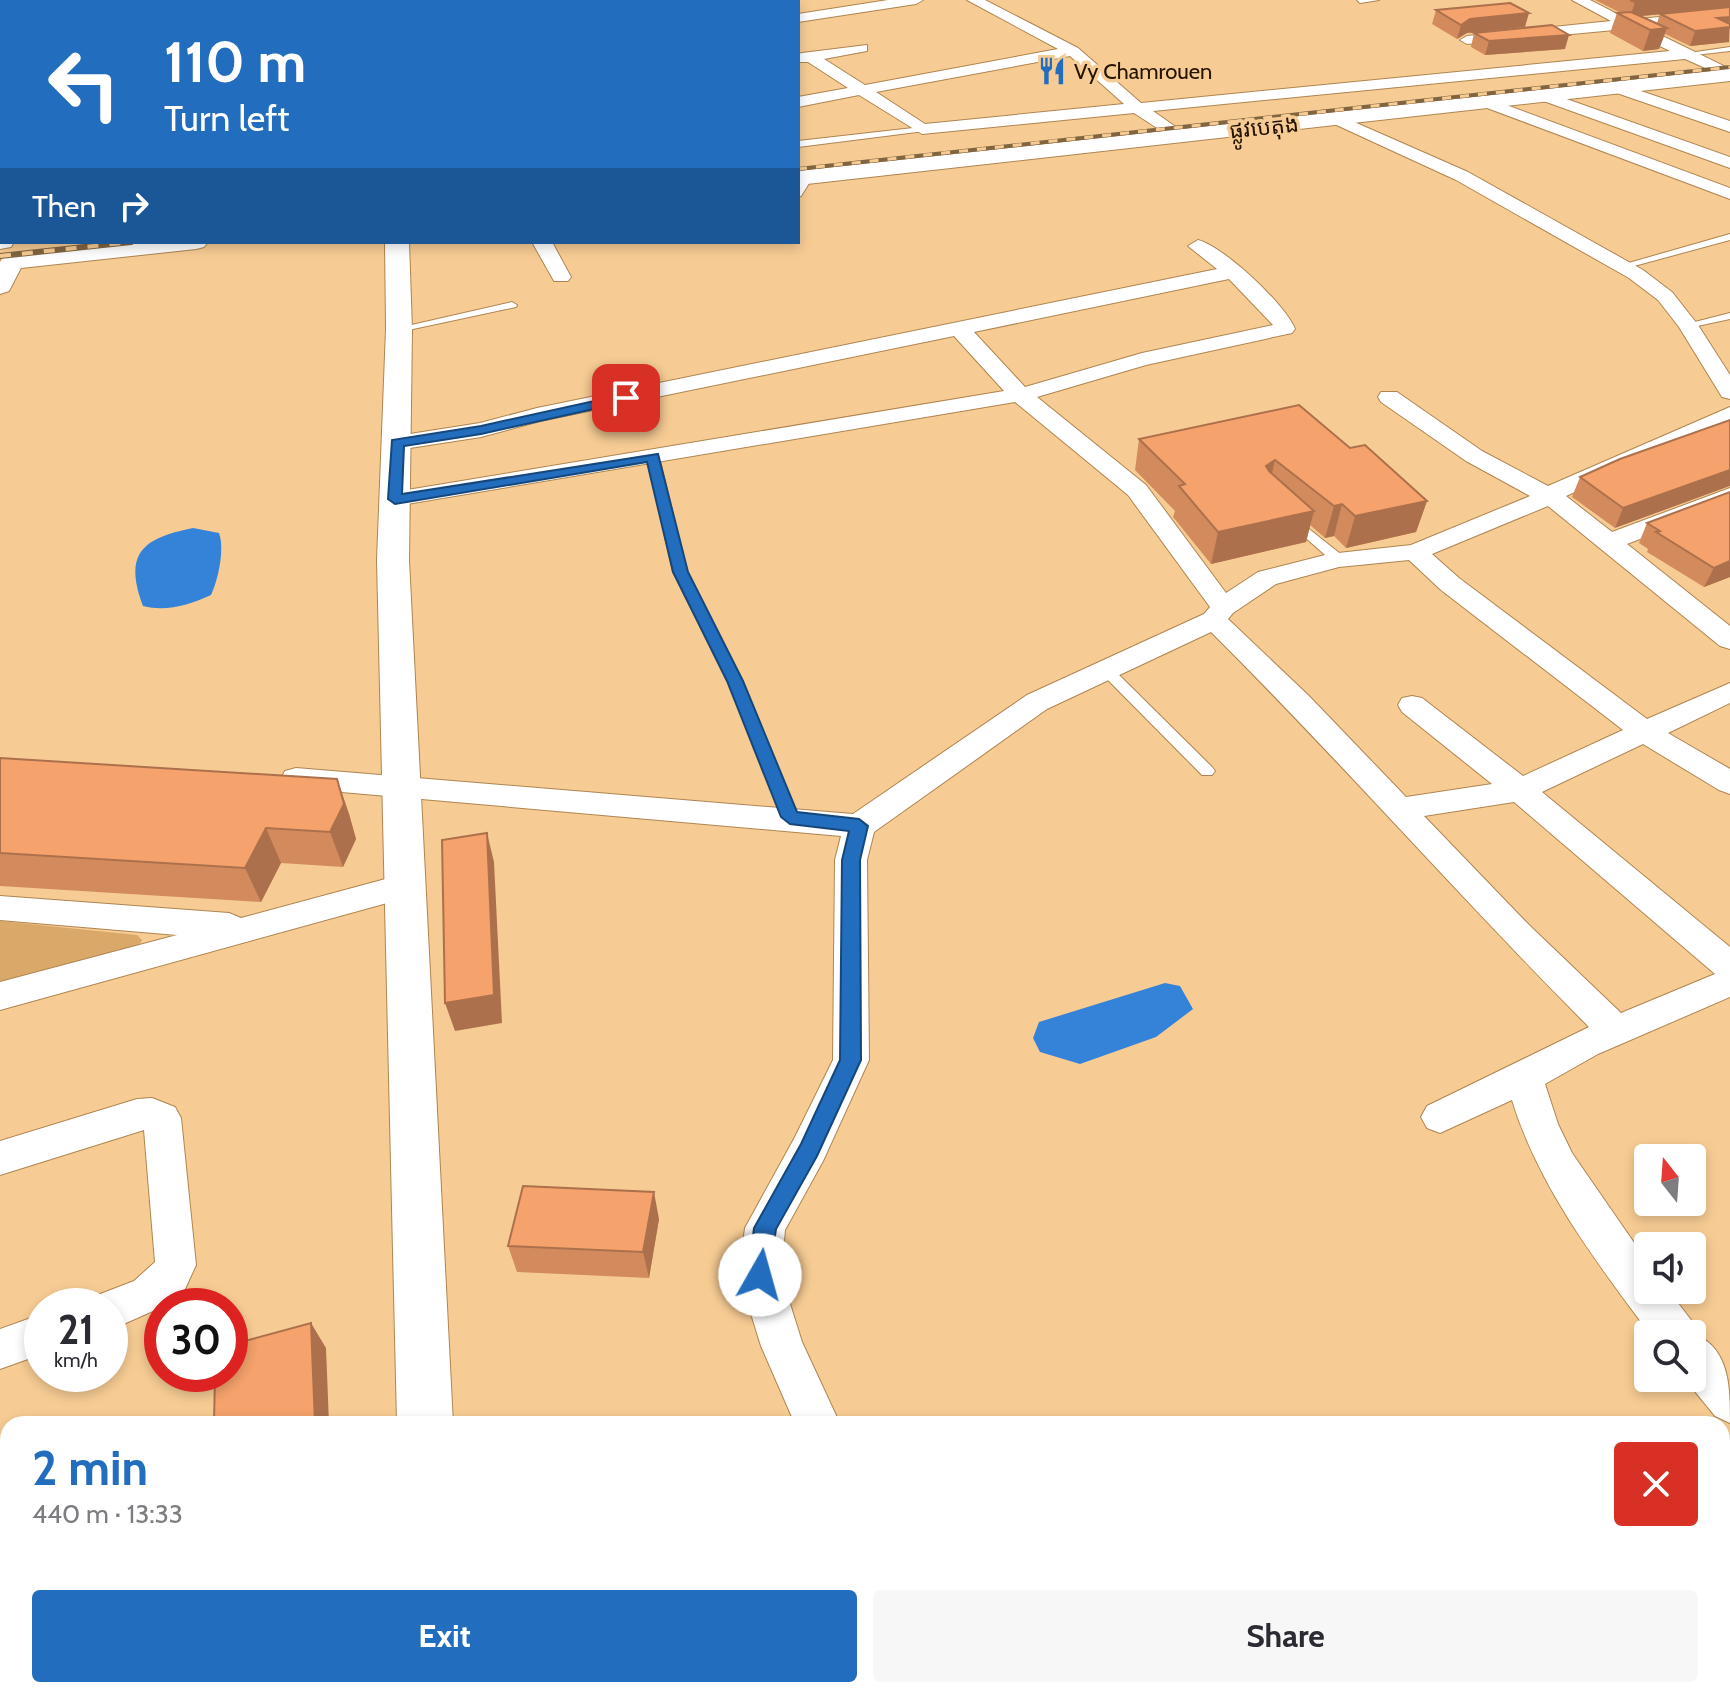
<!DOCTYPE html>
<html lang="en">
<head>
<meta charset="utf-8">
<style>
  :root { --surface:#fff; --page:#f7f7f7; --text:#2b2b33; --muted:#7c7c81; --accent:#226dbd }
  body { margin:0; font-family:Cabin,"Noto Sans Khmer",sans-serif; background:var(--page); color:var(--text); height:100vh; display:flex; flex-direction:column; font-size:30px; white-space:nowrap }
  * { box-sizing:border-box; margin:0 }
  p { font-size:26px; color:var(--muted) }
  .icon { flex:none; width:44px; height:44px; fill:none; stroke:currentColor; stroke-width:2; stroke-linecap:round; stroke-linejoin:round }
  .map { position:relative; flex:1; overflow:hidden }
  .side { position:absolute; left:0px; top:1416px; width:1730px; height:282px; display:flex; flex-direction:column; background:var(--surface); border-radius:24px 24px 0 0; box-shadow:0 4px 12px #0003 }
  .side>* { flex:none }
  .guide { position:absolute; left:0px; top:0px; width:800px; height:244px; box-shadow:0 4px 12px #0003; background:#226dbd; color:#fff; overflow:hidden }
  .needle { width:52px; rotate:343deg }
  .fabs { position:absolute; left:1634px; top:1144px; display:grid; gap:16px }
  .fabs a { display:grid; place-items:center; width:72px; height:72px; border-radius:8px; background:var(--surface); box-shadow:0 4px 12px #0003; font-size:40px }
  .speed { position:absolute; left:24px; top:1288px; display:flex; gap:16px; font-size:40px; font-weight:700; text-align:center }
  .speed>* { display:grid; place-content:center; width:104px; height:104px; border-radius:50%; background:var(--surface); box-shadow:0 4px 12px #0003; line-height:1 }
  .speed small { font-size:20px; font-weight:400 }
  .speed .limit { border:12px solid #d22; background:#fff; color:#111 }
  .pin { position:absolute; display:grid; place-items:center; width:68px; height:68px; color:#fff; margin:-34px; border-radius:16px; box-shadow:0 4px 12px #0006 }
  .me { position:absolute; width:88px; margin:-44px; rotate:7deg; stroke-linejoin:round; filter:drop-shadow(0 0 6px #0008) }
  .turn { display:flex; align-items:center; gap:28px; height:168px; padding:0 32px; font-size:36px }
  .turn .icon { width:104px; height:104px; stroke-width:2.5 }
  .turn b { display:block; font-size:56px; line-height:68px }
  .then { display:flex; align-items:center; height:76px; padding:0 32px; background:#0003; gap:16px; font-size:30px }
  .round { display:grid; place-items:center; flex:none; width:84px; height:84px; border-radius:8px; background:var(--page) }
  .overview { display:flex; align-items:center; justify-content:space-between; height:136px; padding:0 32px }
  h1 { font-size:48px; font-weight:800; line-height:60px; color:var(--accent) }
  .cta { display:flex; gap:16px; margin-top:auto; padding:16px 32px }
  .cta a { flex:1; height:92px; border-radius:8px; background:var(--accent); color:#fff; font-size:32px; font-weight:800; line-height:92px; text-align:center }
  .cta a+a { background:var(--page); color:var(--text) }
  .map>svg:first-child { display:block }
  .green { fill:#daa969 }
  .water { fill:#3583d8 }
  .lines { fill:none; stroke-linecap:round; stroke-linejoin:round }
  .service-casing { stroke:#ae8550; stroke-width:2 }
  .minor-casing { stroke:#ae8550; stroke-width:2 }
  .tertiary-casing { stroke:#ae8550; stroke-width:2 }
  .secondary-casing { stroke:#ae8550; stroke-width:2 }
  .service { fill:#fff; fill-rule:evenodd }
  .minor { fill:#fff; fill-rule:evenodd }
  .tertiary { fill:#fff; fill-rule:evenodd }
  .secondary { fill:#fff; fill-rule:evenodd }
  .rail-far1-casing { stroke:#816541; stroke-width:4 }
  .rail-casing { stroke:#816541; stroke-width:6 }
  .rail-far1 { stroke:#f7cc94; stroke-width:3; stroke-dasharray:9; stroke-linecap:butt }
  .rail { stroke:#f7cc94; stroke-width:4; stroke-dasharray:11; stroke-linecap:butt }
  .wall { fill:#d38b5d; fill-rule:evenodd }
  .shaded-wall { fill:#ac714c }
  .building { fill:#f5a26c; stroke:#ac714c; stroke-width:2 }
  .route { fill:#226dbd; stroke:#16477b; stroke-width:2 }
  .labels { text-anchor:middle; stroke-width:7; stroke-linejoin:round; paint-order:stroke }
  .far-poi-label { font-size:22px; fill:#231400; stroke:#f7cc94; text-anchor:start }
  .far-street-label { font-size:22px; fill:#231400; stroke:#f7cc94 }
</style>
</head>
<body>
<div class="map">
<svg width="1730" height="1697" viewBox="0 0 1730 1697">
  <rect width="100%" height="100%" fill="#f7cc94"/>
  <path class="green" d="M0,921L137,935L142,940L138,947L0,984Z"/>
  <path class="water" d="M193,528L219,533C225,549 218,580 211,595C189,605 166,612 143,606C123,553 143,538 193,528Z
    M1165,983L1180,986L1193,1009L1156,1037L1080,1064L1040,1052L1033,1038L1039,1022Z"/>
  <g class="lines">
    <defs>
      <path id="service" d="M1357,0H1379L1360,3Z
        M1730,47V51L1686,56L1682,54Z
        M922,127H925V131L798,147V141Z
        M806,175L813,177L801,196L798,197V187Z
        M1730,234V240L1623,269L1618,266Z
        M512,302L517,305L516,307L399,332L394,329Z
        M1730,313V319L1688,328L1683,325Z
        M653,453L659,457L687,572L742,681L798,817L796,821L790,823L782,817L728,681L673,572L647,457Z
        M1294,517L1343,556V562H1333L1290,524V518Z
        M1107,667L1112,668L1212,767L1215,771L1212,775H1202L1102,674L1100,671Z"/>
      <path id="minor" d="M424,0H439L440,2H425Z
        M563,0H589L562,2Z
        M717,0H743L716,2Z
        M888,0H923L916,4L798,22V14Z
        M967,0H985L1078,48L1141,103L1670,51L1625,29L1467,44L1460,40L1467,36L1611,21L1572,0H1590L1629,20L1730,10V18L1644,27L1730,69V79L1685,59L1153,111L1183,132L1185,136L1183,140L1177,141L1134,113L922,134L859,95L798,107V97L848,88L808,62H798V54L802,53L867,45V51L824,59L865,85L1058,49ZM1070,56L1124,104L925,124L876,92Z
        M0,34H2V42H0Z
        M1617,83L1730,121V132L1611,91V85Z
        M0,84H2V94H0Z
        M1544,91L1730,157V168L1538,99V93Z
        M1485,97L1730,188V199L1479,105L1477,102Z
        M1336,114L1468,172L1643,270L1672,292L1698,325L1730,375V399L1722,397L1679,327L1658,300L1629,278L1456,180L1330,122L1328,119Z
        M0,143H2V153H0Z
        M1198,240C1223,246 1286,305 1295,329L1292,333L1146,365L1037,397L1146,485L1226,593L1258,572L1329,554L1411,545L1530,496L1466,461L1381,402L1378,397L1381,392H1397L1482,451L1548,486L1730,407V422L1566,496L1612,532L1730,488V504L1627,544L1730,626V649L1720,646L1548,506L1432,554L1459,578L1647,719L1730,683V703L1668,733L1730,769V794L1719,790L1643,744L1542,792L1730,947V997L1598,1054L1545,1084L1558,1124L1572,1153L1648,1263V1290H1668L1691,1320L1697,1335C1730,1351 1730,1388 1730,1423L1715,1416L1684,1378H1692V1334H1650C1597,1263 1538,1186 1512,1100L1440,1133L1427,1128L1421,1117L1427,1106L1589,1027C1460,898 1340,760 1211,632L1047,709L874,832L867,860L869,1060L823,1161L785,1230L781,1275L802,1342L840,1424H795L761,1346L739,1275L745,1228L795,1137L833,1060L835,860L841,836L296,788L285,785L281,778L285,771L296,768L853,814L1027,695L1204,614L1210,607L1128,495L1015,402L395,506L386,504L383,499L386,494L395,492L1004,391L954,336L540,421L481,437L397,450L389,448L385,443L389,438L397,436L480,423L537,408L1217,269L1188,246ZM1229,279L1273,325L1142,353L1025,387L974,332ZM1409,560L1441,590L1623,730L1523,776L1422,698L1412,696L1402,698L1398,705L1402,712L1492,784L1406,797L1309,696L1228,619L1233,613L1276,584L1339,567ZM1514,802L1715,974L1621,1013L1529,925L1424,816Z
        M532,242H552L571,277L568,281H554Z
        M404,874L416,877L420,886L416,895L0,1010V982L177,935L0,920V896L229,913L241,918Z
        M152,1098L175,1107L181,1118L196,1265L185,1289L171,1303L110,1330V1306H91L95,1296L134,1281L155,1262L144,1130L0,1175V1141L137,1099Z
        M42,1314V1354L0,1369V1329Z
        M8,1588V1637L0,1640V1591Z
        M891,1690H941L944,1697H894Z"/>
      <path id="tertiary" d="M233,0H251L252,2H234Z
        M130,242H208L204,247L196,249L21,268L9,291L0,294V262L3,257Z
        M385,242H409L412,329L409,560L453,1424H397L377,560L386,329Z
        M402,1690H464V1697H402Z"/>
      <path id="secondary" d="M1730,69V81L798,185V171Z
        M0,233L2,242H14L11,247L0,249Z"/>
    </defs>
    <use href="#service" class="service-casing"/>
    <use href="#minor" class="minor-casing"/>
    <use href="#tertiary" class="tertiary-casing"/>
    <use href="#secondary" class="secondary-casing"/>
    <use href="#service" class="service"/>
    <use href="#minor" class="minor"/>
    <use href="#tertiary" class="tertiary"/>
    <use href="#secondary" class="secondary"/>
    <defs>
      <path id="rail-far1" d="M798,169L1730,67"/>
      <path id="rail" d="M0,256L131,242"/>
    </defs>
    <use href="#rail-far1" class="rail-far1-casing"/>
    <use href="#rail" class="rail-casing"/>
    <use href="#rail-far1" class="rail-far1"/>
    <use href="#rail" class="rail"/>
  </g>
  <path class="wall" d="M1595,0H1730L1729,42L1690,46L1665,34L1659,49L1643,51L1610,33L1617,13H1621ZM1660,14L1657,23L1641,16Z
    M1436,10L1525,27L1467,33L1457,39L1432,24Z
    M1474,33L1565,49L1485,55L1471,47Z
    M1730,420L1615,528L1572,497L1580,477Z
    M1139,439L1350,448L1427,501L1416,532L1346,548L1334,536L1325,538L1310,525L1306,542L1211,564L1173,517L1175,511L1135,470Z
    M1647,523L1730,577L1704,587L1647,552L1648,549L1639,543Z
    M0,758L337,779L349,814L356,839L343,867L281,863L261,902L0,886Z
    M659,1219L649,1278L517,1272L508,1246Z"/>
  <path class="shaded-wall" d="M1661,0H1730V8L1630,17L1635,2Z
    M1529,13L1525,27L1467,33L1457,39L1461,25L1470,19Z
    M1730,17L1729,42L1690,46L1695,31L1717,18Z
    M1667,28L1659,49L1643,51L1650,30Z
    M1569,35L1565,49L1485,55L1489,41Z
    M1275,460L1268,491L1266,466Z
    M1730,470V486L1615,528L1623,508Z
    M1427,501L1416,532L1346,548L1355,516Z
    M1342,504L1334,536L1325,538L1334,506Z
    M1314,511L1306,542L1211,564L1218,532Z
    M1730,561V577L1704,587L1714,568Z
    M337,779L349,814L356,839L343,867L330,832Z
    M266,828L281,863L261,902L245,868Z
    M487,833L494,862L502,1023L455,1031L445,1003Z
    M654,1192L659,1219L649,1278L643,1252Z
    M311,1323L326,1348L329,1424H315Z"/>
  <path class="building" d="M1630,0H1661L1635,2Z
    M1510,3L1529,13L1470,19L1461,25L1436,10Z
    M1730,7V17L1717,18L1730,24V27L1695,31L1660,14Z
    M1631,12L1667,28L1650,30L1617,13Z
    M1552,25L1569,35L1489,41L1474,33Z
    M1299,405L1350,448L1365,445L1427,501L1355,516L1342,504L1334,506L1275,460L1266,466L1269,471L1314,511L1218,532L1179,486L1185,484L1139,439Z
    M1730,420V470L1623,508L1580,477L1620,459Z
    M1730,492V561L1714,568L1656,532L1660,531L1647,523Z
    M0,758L337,779L344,804L330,832L266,828L245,868L0,853Z
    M487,833L494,995L445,1003L442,840Z
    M523,1186L654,1192L643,1252L508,1246Z
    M311,1323L315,1424H214L215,1374H230V1345Z"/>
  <path class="route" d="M626,394L632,398L630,401L481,434L404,446L402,494L658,454L688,572L743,681L797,812L859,819L868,826L860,860L861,1060L817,1156L776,1229L768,1282L760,1286L752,1282L748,1275L754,1228L801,1144L840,1060L842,860L849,831L790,824L781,817L727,681L673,572L647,462L395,504L388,499L392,440L481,426Z"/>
  <defs>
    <symbol id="restaurant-bare" viewBox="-9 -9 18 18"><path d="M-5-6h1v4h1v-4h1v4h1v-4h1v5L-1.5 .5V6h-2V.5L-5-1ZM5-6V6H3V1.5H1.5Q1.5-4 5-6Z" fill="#226dbd" stroke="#f7cc94" stroke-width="2.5" paint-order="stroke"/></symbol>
  </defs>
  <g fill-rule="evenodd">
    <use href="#restaurant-bare" x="1032" y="51" width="40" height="40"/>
  </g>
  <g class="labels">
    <g class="far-poi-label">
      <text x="1074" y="79">Vy Chamrouen</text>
    </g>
    <g class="far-street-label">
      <text transform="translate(1264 127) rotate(-6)" y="8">ផ្លូវបេតុង</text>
    </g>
  </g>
</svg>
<div class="fabs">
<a><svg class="needle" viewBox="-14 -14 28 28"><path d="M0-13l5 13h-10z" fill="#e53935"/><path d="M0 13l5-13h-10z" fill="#7c7c81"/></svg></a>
<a><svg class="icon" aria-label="sound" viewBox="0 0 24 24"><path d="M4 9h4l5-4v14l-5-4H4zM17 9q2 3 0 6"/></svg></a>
<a><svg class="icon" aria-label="search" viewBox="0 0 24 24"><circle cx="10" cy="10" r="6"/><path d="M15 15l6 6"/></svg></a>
</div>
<div class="speed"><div>21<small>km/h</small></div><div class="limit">30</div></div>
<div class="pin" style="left:626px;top:398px;background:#d93025"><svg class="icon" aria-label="arrive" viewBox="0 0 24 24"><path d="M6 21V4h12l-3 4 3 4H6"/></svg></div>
<svg class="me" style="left:760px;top:1275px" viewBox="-20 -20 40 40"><circle r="19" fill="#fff"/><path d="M0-13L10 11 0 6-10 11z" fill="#226dbd"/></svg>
<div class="guide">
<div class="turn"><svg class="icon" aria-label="left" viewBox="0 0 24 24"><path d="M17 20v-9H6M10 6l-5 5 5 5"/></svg><div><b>110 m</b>Turn left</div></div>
<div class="then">Then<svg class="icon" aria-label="right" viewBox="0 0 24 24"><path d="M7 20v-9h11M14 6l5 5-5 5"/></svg></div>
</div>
<section class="side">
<div class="overview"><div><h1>2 min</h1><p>440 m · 13:33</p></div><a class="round" style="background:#d93025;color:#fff"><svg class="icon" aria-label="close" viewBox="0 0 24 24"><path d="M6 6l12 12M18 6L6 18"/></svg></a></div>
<div class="cta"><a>Exit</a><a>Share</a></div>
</section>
</div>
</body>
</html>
